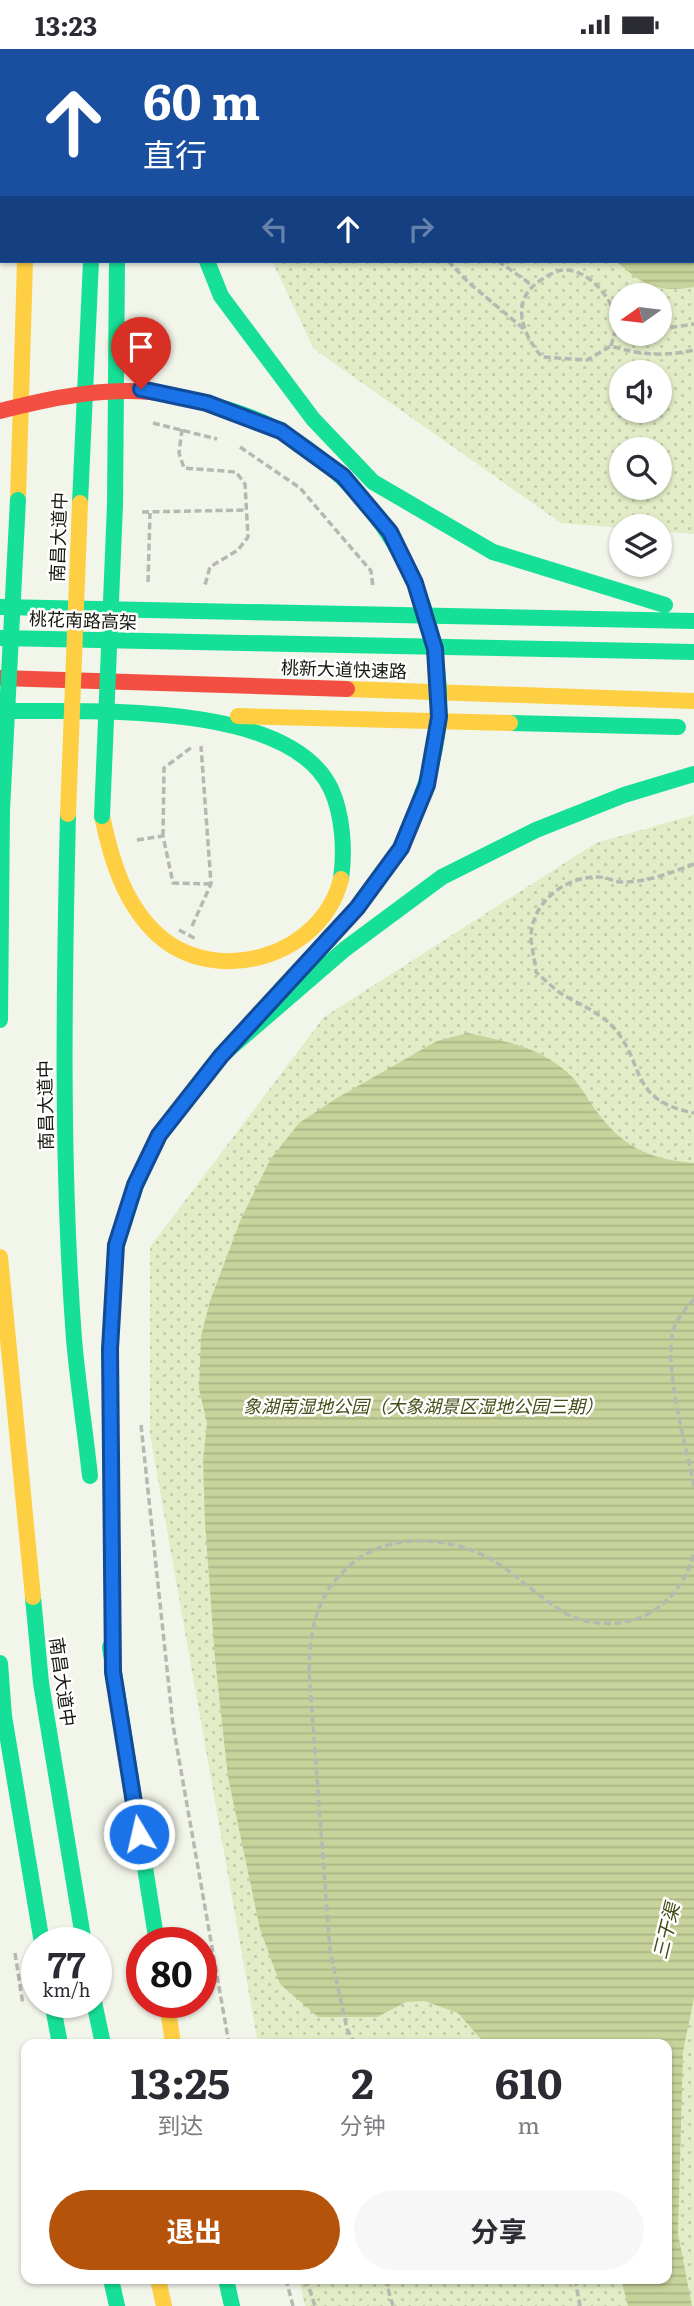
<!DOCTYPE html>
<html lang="zh">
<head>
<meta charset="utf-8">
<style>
  :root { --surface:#fff; --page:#f7f7f7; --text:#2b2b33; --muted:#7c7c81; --accent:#b45309 }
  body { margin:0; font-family:Literata,"Noto Sans SC",serif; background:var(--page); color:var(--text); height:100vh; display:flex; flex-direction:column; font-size:26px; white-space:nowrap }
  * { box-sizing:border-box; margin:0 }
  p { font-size:23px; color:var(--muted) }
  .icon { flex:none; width:38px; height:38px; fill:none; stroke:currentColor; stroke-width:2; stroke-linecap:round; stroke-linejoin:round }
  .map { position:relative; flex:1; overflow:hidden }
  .panel { position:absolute; left:21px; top:1990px; width:651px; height:245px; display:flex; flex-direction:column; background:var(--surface); border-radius:14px; box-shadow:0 2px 5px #0004 }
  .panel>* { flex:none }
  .banner { position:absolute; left:0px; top:0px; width:695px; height:214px; box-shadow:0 2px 5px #0004; background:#1a4fa0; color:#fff; overflow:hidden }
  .needle { width:46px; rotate:256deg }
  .tools { position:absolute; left:609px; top:234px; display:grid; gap:14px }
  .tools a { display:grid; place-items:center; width:63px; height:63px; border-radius:50%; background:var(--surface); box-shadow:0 2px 5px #0004; font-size:35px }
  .speed { position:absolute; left:21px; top:1878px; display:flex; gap:14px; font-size:35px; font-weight:700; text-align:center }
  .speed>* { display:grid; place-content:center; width:91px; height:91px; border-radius:50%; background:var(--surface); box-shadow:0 2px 5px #0004; line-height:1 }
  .speed small { font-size:18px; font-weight:400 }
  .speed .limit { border:10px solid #d22; background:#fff; color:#111 }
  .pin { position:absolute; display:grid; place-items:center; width:60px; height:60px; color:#fff; margin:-72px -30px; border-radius:50% 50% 50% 0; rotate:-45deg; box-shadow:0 0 7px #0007 }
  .pin .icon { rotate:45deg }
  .me { position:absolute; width:77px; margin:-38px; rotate:351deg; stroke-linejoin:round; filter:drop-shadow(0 0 5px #0008) }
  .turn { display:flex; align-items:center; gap:24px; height:147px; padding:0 28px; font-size:32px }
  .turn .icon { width:91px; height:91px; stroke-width:2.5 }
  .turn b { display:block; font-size:49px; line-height:60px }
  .lanes { display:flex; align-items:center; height:66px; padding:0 28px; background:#0003; justify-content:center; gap:35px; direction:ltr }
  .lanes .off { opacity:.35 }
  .eta { display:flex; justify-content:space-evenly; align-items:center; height:119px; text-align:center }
  .eta b { font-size:42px; font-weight:700; line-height:49px }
  .action { display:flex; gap:14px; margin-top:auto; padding:14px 28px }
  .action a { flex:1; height:80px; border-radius:42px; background:var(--accent); color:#fff; font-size:28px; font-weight:700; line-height:80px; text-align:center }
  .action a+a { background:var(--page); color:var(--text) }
  .status { display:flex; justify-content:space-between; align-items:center; height:49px; padding:0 35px; background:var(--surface); direction:ltr }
  .status svg { height:19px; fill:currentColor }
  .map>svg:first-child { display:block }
  .green { fill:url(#green-dots); fill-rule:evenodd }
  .water { fill:url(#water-rules) }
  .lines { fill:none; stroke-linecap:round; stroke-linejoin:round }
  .path { stroke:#b6b9b2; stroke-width:3.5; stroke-dasharray:7 3.5; stroke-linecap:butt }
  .fast { stroke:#16e098; stroke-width:16 }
  .slow { stroke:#ffcf43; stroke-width:16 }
  .jam { stroke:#f24e42; stroke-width:16 }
  .path-bridge { stroke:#b6b9b2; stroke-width:3.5; stroke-dasharray:7 3.5; stroke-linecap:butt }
  .fast-bridge { stroke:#16e098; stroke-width:16 }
  .slow-bridge { stroke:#ffcf43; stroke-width:16 }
  .jam-bridge { stroke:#f24e42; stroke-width:16 }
  .route-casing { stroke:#114b97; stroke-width:18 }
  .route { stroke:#1a73e8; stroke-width:12 }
  .labels { text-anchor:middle; stroke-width:5; stroke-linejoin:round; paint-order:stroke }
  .street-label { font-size:18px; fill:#15170f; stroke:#fff }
  .park-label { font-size:18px; font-style:italic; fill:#444f18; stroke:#fff }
  .water-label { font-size:19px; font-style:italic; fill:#414b13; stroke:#fff }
</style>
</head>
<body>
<div class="status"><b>13:23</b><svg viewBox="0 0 49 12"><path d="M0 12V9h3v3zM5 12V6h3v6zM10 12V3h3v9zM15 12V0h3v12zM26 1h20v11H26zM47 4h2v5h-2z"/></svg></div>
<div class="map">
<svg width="694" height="2257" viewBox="0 0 694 2257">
  <defs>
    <pattern id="green-dots" width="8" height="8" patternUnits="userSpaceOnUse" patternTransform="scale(1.75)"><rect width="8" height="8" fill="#e2ecc6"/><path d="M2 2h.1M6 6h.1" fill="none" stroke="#c1caa9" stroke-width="1.8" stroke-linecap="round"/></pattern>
    <pattern id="water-rules" width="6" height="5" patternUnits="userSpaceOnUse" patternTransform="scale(1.75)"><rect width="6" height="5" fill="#c7d39b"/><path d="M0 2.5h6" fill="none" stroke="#aab484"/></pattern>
  </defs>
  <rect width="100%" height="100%" fill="#f2f5e9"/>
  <path class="green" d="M184,0H694V485L660,482V478L621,479L561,474L314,300L272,212H693V2ZM621,247H660V285H621ZM621,324H660V362H621ZM621,401H660V439H621Z
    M694,766V2257H305L299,2230H667V1995H258L150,1385V1198L324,968L596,794Z"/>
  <path class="water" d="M489,0H694V238C657,244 644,237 616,212H693V2Z
    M468,984C507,993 537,997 568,1024C578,1033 586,1047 594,1059C621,1097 647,1110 694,1114V1949L683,2002L678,2185L692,2257H628L621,2230H667V1995H485L458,1964L424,1952L406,1953L377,1968H318L280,1935L260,1880L228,1728L215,1610L205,1473L203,1411L207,1374L199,1340L201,1287L210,1252L241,1170L270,1111L299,1074L337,1049L437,992Z"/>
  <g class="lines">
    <path class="path" d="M408,2L409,0
      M448,2V0
      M448,212L469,234L524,280
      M498,212L532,236
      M660,280L694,275
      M611,297C613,289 617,278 616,270C612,249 589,221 565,221C557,221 548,226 541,231C509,251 522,285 542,308L587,311L611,297C641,306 663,308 694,301
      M153,374L217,390
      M182,380L179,404L184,419L236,423L245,435L248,488L238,501L210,518L205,536
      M240,398L300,439L371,522L373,539
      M142,463L246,461
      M148,533L150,464
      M163,787L164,719L192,698
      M137,791L163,787L173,834L211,835
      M694,815C671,824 645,834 620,833C613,832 606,828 599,828C565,827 530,854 531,890C532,901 535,912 536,923C545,931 555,941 565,947C583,957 599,963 614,979C646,1016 628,1051 694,1064
      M192,877L211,835L201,697
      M694,1250C686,1259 676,1270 673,1282C664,1323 686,1395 694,1438
      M141,1376L173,1676L229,1995
      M15,1904L23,1956
      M355,1995L347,1980L330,1902L309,1622C310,1577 317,1543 353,1514C391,1482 456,1487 497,1514C519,1528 554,1561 575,1569C631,1587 679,1559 694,1504
      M286,2230L293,2257
      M306,2230L315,2257
      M385,2230L393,2257
      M575,2230L580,2257"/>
    <path class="fast" d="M100,0V2
      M142,0V2
      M207,212L221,247L313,370L373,433L493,503L665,556
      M80,454L91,212
      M115,456L117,212
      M0,558L694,572
      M0,589L694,603
      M0,662C83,663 289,650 331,740C343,766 345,802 341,830
      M510,674L678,678
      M68,765C64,940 61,1116 74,1290C78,1336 85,1381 90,1427
      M0,971L2,761
      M111,1459L110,1300L116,1196L136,1136L159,1086L221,1007L345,900L442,828L536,781L624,746L694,725
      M33,1548L41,1634L84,1894
      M110,1598L157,1894
      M0,1614L4,1667L42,1894
      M52,1953L60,1995
      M94,1953L103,1995
      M111,2230L117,2257
      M226,2230L232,2257"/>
    <path class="slow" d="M31,0V2
      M18,451L25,212
      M347,640L694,652
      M238,667L510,674
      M102,767C111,810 124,855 158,886C217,939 322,907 341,830
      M326,891L357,859L401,799
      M0,1208L33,1548
      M167,1953L173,1995
      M158,2230L164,2257"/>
    <path class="jam" d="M0,629L347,640
      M111,1459L113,1623"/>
    <path class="path-bridge" d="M179,881L196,890"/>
    <path class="fast-bridge" d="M172,346C206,354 252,365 282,383C382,443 443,550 439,667C437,713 418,757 401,799
      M2,761L18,451
      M102,767L115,456"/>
    <path class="slow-bridge" d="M68,765L80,454"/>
    <path class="jam-bridge" d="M0,362C55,348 116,335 172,346"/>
  </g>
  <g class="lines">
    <defs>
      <path id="route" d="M139,1785L113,1623L110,1300L116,1196L135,1136L159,1086L221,1007L357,859L401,799L427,736L439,668L435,600L415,534L390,483L343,427L281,382L207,354L141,340"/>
    </defs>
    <use href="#route" class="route-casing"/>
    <use href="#route" class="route"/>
  </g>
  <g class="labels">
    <g class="street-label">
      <text transform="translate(59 488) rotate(-88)" y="6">南昌大道中</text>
      <text transform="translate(83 572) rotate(2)" y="6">桃花南路高架</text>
      <text transform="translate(344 621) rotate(2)" y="6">桃新大道快速路</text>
      <text transform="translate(46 1056) rotate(-91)" y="6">南昌大道中</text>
      <text transform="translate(62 1633) rotate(82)" y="6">南昌大道中</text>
    </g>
    <g class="park-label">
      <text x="423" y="1364">象湖南湿地公园（大象湖景区湿地公园三期）</text>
    </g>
    <g class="water-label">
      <text transform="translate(666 1882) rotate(-76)" y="7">三干渠</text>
    </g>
  </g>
</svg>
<div class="tools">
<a><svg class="needle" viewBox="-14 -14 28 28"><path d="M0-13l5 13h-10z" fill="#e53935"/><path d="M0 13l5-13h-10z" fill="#7c7c81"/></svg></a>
<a><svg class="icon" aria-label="sound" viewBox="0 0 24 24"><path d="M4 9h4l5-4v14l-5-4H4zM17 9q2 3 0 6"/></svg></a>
<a><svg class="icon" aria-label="search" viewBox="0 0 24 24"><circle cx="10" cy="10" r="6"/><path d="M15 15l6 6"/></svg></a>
<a><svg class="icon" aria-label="layers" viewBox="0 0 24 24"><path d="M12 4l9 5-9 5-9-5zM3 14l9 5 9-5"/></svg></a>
</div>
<div class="speed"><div>77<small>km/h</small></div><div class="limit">80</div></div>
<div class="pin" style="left:141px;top:340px;background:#d93025"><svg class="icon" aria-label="arrive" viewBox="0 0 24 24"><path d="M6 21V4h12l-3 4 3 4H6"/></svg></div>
<svg class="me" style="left:139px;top:1785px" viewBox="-20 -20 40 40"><circle r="17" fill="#1a73e8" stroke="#fff" stroke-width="3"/><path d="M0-11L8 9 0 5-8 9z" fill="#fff"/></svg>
<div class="banner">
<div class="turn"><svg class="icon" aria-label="ahead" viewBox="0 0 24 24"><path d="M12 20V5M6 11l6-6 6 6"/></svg><div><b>60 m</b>直行</div></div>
<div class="lanes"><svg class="icon off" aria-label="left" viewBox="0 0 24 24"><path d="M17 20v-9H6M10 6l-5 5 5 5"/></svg><svg class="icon" aria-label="ahead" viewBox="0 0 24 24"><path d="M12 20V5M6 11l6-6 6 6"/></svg><svg class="icon off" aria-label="right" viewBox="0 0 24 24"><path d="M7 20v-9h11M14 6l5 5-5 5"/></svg></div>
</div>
<section class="panel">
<div class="eta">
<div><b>13:25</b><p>到达</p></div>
<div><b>2</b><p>分钟</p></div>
<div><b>610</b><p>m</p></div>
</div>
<div class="action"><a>退出</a><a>分享</a></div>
</section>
</div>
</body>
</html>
